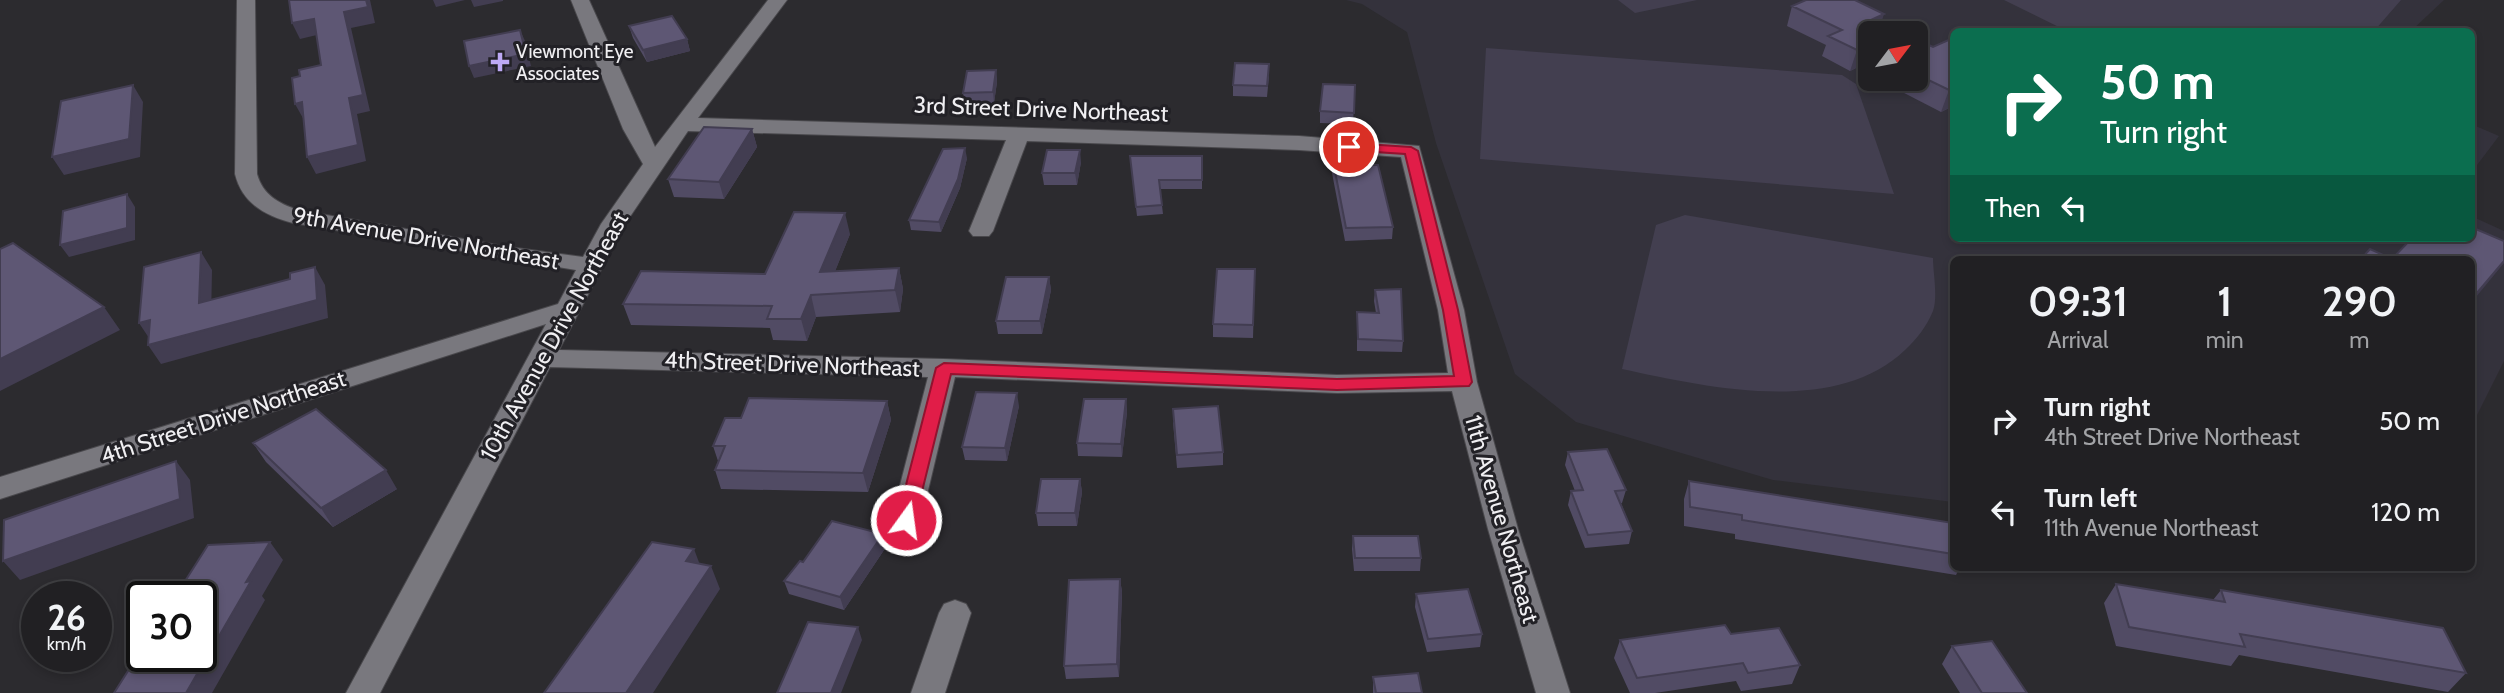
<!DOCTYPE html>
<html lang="en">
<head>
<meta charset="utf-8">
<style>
  :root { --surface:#212023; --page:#29282b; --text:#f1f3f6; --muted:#a2a3a6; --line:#3e3e41 }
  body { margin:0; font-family:Cabin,sans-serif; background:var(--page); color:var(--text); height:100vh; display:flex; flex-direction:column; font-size:26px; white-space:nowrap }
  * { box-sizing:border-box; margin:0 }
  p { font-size:23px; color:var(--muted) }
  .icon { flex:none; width:38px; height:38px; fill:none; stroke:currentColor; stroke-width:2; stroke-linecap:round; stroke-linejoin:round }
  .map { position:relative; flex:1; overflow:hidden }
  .details { position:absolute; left:1950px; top:256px; width:525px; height:315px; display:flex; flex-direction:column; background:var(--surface); border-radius:10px; box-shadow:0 4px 10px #0003,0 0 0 2px var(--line) }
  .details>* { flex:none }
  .hud { position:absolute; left:1950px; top:28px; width:525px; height:214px; border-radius:10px; box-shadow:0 4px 10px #0003,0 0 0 2px var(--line); background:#0b6e4f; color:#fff; overflow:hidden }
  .needle { width:46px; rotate:58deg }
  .tools { position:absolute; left:1858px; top:21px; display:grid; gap:14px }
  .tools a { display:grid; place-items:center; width:70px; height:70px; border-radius:10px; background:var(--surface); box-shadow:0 4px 10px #0003,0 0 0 2px var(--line); font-size:35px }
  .speed { position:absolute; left:21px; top:581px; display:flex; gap:14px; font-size:35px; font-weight:700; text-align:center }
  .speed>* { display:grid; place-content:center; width:91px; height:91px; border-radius:50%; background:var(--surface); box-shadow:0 4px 10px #0003,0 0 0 2px var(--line); line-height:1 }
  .speed small { font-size:18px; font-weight:400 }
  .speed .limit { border:4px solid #111; border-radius:10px; background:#fff; color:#111 }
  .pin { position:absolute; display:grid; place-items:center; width:60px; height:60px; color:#fff; margin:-30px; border:4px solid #fff; border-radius:50%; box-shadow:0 2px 7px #0007 }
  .me { position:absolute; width:77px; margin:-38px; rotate:14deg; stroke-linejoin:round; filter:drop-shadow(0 0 5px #0008) }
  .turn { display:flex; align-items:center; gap:24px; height:147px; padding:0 35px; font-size:32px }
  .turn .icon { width:91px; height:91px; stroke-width:2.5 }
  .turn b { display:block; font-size:49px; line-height:60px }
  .then { display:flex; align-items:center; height:66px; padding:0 35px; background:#0003; gap:14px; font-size:26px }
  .eta { display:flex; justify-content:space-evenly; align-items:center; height:119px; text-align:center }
  .eta b { font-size:42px; font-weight:600; line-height:49px }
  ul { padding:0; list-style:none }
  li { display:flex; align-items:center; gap:21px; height:91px; padding:0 35px }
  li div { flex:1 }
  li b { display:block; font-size:26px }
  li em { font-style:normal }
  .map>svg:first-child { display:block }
  .built { fill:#34323c; fill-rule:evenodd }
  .green { fill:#433f50 }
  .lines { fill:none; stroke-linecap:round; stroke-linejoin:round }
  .minor-casing { stroke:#49484c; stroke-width:2 }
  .minor { fill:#79787e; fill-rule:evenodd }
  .wall { fill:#514b64 }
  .shaded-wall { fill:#423d51 }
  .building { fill:#5e5774; stroke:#423d51; stroke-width:2 }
  .route { fill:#e11d48; stroke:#92132f; stroke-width:2 }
  .poi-dot { fill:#bda9f5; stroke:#222126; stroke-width:2.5 }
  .labels { text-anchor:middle; stroke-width:6; stroke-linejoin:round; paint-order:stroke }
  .far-poi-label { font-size:19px; fill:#f0eff2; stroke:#222126; text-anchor:start }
  .street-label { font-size:23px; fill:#f0eff2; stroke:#222126 }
</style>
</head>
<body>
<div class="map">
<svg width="2504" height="693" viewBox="0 0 2504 693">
  <rect width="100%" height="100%" fill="#2c2b2f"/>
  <path class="built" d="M1346,0H2444L2411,31L1953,32V238H2471V216L2504,231V361L2471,427V259H1953V502L1773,480L1576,422L1515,374L1436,143L1407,32L1362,4ZM1871,33H1916V79H1871Z
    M2471,124L2499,136L2471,173Z"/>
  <path class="green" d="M1618,0H1697L1635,13Z
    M2004,0H2401L2374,31H2067Z
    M1486,48L1842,75L1856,84L1894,194L1480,159Z
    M1685,215L1933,258C1933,273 1938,297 1933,311C1927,326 1916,340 1905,350C1835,417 1706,387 1622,369L1656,225Z"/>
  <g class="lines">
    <defs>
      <path id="minor" d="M237,0H255L257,174C263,195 278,203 298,210L509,247L583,257L601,224L643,164L623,129L571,0H589L655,147L768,0H787L698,118L1299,136L1419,146L1464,310L1477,382L1518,529L1570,693H1536L1488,529L1452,391L1337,393L955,377L921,520L917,528L906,531L895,528L891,520L928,377L550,367L380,693H346L546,324L0,499V477L558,304L576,270L293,223C265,216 242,203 235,174ZM688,131L1006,140L969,231L973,236H989L993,231L1027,141L1299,150L1401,157L1438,310L1448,373L1337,375L944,359L559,350L625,224Z
        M955,600L966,604L971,613L945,693H911L939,613L944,604Z"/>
    </defs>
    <use href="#minor" class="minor-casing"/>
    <use href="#minor" class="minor"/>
  </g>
  <path class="wall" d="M1792,6L1871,33V76L1856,68L1850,71L1822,56L1826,45L1787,26Z
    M629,26L687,39L690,51L647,62L633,38Z
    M1953,38V106L1941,112L1877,79H1916V39L1933,47Z
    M996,70L997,82L994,103L965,104L963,93Z
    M1269,76L1267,97L1233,96V85Z
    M1355,85L1353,124L1320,123V111Z
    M752,129L757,147L724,199L674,197L668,179Z
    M1202,156V189H1160L1163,214L1137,216L1131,165Z
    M967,158L960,188L941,232L911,230L909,220Z
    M1333,161L1362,165L1393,227L1392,239L1345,241L1332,173Z
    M1081,162L1077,185H1044L1042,173Z
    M850,234L835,271L899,268L903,289L900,312L816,317L807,341L773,340L770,328L631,325L623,304L765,274Z
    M1255,269L1253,338L1213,337V324Z
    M1049,277L1051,290L1042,334H998L996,321Z
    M1375,290L1403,341L1402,352L1357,351V312L1376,313L1374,301Z
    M1126,399L1127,412L1122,457L1078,456L1077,443Z
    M887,401L891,420L868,492L721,489L715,470L718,461L713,446L741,418Z
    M1019,406L1007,461L965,460L962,447Z
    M1173,422L1223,452V465L1177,468Z
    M253,443L397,489L333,527L266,462Z
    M1568,452L1626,490L1622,503H1621L1632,531L1629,544L1585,548L1568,505L1571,491H1575L1565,465Z
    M1080,479L1082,492L1077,526H1038L1036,513Z
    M1689,481L1953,523V567H1960L1956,575L1735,539V534L1684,526V499Z
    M1353,536L1421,558L1420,571H1354L1352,549Z
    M886,547L844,610L789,594L784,581L803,562Z
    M1120,579L1122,592L1119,677L1066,679L1064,666Z
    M2116,584L2213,600L2221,590L2466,673L2448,692L2239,655L2231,666L2116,646L2104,603Z
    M1416,594L1482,634L1480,647L1427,652L1415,607Z
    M1731,634L1800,665L1792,684L1741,691L1736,681L1655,693H1630L1614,658L1620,640Z
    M1952,646L2027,693H1960L1942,664Z
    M1373,677L1422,693H1373Z"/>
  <path class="shaded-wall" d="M366,0H370L375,23L351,28L370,111L357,114L366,161L316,174L307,157L349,98L344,12Z
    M433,0H465L436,7Z
    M471,0H503V1L474,7Z
    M1884,14L1878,33L1873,19Z
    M314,19L321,34L300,39L292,23Z
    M520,30L525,41L531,66L474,78L469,66Z
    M687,39L690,51L647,62L643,50Z
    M1863,48L1856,68L1850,71L1857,50Z
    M996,70L997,82L994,103L993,92Z
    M133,85L143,102L140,157L64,175L52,157Z
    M1953,89V106L1941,112L1949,90Z
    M302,102L304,120L295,104Z
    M752,129L757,147L724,199L719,182Z
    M965,148L967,158L960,188L941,232L939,222Z
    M1080,150L1081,162L1077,185L1075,173Z
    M127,194L135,207V240L69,257L60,245Z
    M845,213L850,234L826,294L820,272Z
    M201,252L212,270L211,321L199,303Z
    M2504,261V263L2471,303V300Z
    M315,267L325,285L328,318L161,364L148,345Z
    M899,268L903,289L900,312L895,290Z
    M1049,277L1051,290L1042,334L1040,321Z
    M811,295L816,317L807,341L801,319Z
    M104,307L120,330L0,391V359Z
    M150,320L151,341L139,323Z
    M1017,393L1019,406L1007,461L1005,448Z
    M1126,399L1127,412L1122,457L1121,444Z
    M887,401L891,420L868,492L863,473Z
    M176,461L190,480L194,518L20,580L3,561Z
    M386,470L397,489L333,527L321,508Z
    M1080,479L1082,492L1077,526L1075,513Z
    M883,534L886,547L844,610L840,597Z
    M270,542L283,560L262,596L265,600L212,693H186L246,582Z
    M694,549L703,573L686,561Z
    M711,566L720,589L653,693H626Z
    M1120,579L1122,592L1119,677L1117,664Z
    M858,627L862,640L841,693H831Z"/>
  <path class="building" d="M289,0H366L368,7L344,12L363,95L349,98L358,145L307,157L302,102L295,104L292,78L300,76L299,70L321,65L314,19L292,23Z
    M1806,0H1855L1884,14L1873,19L1904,33H1871V52L1863,48L1857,50L1828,36L1842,30L1792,6Z
    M672,16L687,39L643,50L629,26Z
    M1976,28L1983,32H1969Z
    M520,30L526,54L469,66L464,41Z
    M1953,38V89L1949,90L1916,74V39L1933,47Z
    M1235,63L1269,64L1267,86L1233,85Z
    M996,70L993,92L963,93L967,71Z
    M1323,84L1355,85L1354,113L1320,111Z
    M133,85L129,139L52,157L61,101Z
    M704,127L752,129L719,182L668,179Z
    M965,148L958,179L939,222L909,220L943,149Z
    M1047,150H1080L1075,173H1042Z
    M1130,156H1202V180H1159L1162,205L1136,207Z
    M1361,160L1362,165H1378L1393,227L1346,228L1333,161Z
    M127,194V228L60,245L63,211Z
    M794,212L845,213L820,272L899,268L895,290L811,295L801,319H767L772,306L623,304L641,271L765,274Z
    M2471,227L2504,241V261L2471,300V259H2361L2370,249L2392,259L2412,238H2471Z
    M13,243L104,307L0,359V249Z
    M201,252L199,303L290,279V273L315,267L317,300L148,345L150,320L139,323L144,267Z
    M1217,269H1255L1253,325L1213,324Z
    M1006,277H1049L1040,321H996Z
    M1401,289L1403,341L1358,339L1357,312L1379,313L1375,290Z
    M976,392L1017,393L1005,448L962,447Z
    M749,398L887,401L863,473L715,470L725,446H713L725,418H741Z
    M1084,399H1126L1121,444L1077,443Z
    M1218,406L1223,452L1177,455L1173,409Z
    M316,409L386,470L321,508L253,443Z
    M1607,449L1626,490L1615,491L1632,531L1588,535L1571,491L1583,490L1568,452Z
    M176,461L180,499L3,561L4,520Z
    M1041,479H1080L1075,513H1036Z
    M1689,481L1953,523V554L1742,520V515L1690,507Z
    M832,521L883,534L840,597L784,581L800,561L803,562Z
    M1353,536H1418L1421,558H1355Z
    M270,542L246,582L251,581L186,693H114L142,649V656H201V597H175L208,545Z
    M652,542L694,549L686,561L711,566L626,693H544Z
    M1120,579L1117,664L1064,666L1069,580Z
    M2116,584L2225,602L2221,590L2443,628L2466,673L2240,634L2245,647L2129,627Z
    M1468,589L1482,634L1428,639L1416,594Z
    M808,622L858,627L831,693H777Z
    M1725,625L1731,634L1779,628L1800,665L1748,673L1743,663L1637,678L1620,640Z
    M1992,641L2027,693H1982L1952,646Z
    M1418,673L1422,693H1376L1373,677Z"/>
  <path class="route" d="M1349,143L1411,147L1418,151L1458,310L1472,382L1469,386L1337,390L951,374L915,520L913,525H900L897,520L936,368L944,363L1337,379L1454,376L1443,310L1405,154L1345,150V144Z"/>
  <path class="poi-dot" d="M496.5 51.5h7v7h7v7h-7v7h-7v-7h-7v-7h7z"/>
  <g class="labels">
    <g class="far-poi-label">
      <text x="516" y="58">Viewmont Eye<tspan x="516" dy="22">Associates</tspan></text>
    </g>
    <g class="street-label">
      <text transform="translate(1041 109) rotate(2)" y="8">3rd Street Drive Northeast</text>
      <text transform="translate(426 238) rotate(10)" y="8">9th Avenue Drive Northeast</text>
      <text transform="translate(554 336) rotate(-61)" y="8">10th Avenue Drive Northeast</text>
      <text transform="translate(792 364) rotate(2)" y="8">4th Street Drive Northeast</text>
      <text transform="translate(223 417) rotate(-18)" y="8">4th Street Drive Northeast</text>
      <text transform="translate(1502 519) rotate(74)" y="8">11th Avenue Northeast</text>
    </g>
  </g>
</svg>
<div class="tools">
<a><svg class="needle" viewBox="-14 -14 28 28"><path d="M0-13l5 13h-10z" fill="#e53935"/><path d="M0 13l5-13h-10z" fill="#a2a3a6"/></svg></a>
</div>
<div class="speed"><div>26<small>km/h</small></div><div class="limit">30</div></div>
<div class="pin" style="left:1349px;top:147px;background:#d93025"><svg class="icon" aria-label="arrive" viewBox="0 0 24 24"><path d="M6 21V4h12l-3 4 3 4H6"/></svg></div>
<svg class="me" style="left:906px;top:520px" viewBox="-20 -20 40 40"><circle r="17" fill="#e11d48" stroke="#fff" stroke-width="3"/><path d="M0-11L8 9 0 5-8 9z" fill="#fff"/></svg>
<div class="hud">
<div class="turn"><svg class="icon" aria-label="right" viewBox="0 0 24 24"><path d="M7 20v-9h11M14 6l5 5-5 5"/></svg><div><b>50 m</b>Turn right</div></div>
<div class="then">Then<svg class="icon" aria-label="left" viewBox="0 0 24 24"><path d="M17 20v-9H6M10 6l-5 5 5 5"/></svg></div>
</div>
<section class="details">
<div class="eta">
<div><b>09:31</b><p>Arrival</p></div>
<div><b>1</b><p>min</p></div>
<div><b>290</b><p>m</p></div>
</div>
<ul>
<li><svg class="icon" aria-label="right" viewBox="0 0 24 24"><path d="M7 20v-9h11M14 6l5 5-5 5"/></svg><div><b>Turn right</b><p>4th Street Drive Northeast</p></div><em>50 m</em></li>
<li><svg class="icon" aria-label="left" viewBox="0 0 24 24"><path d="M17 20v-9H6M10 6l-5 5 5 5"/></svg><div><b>Turn left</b><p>11th Avenue Northeast</p></div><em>120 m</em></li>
</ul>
</section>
</div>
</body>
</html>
